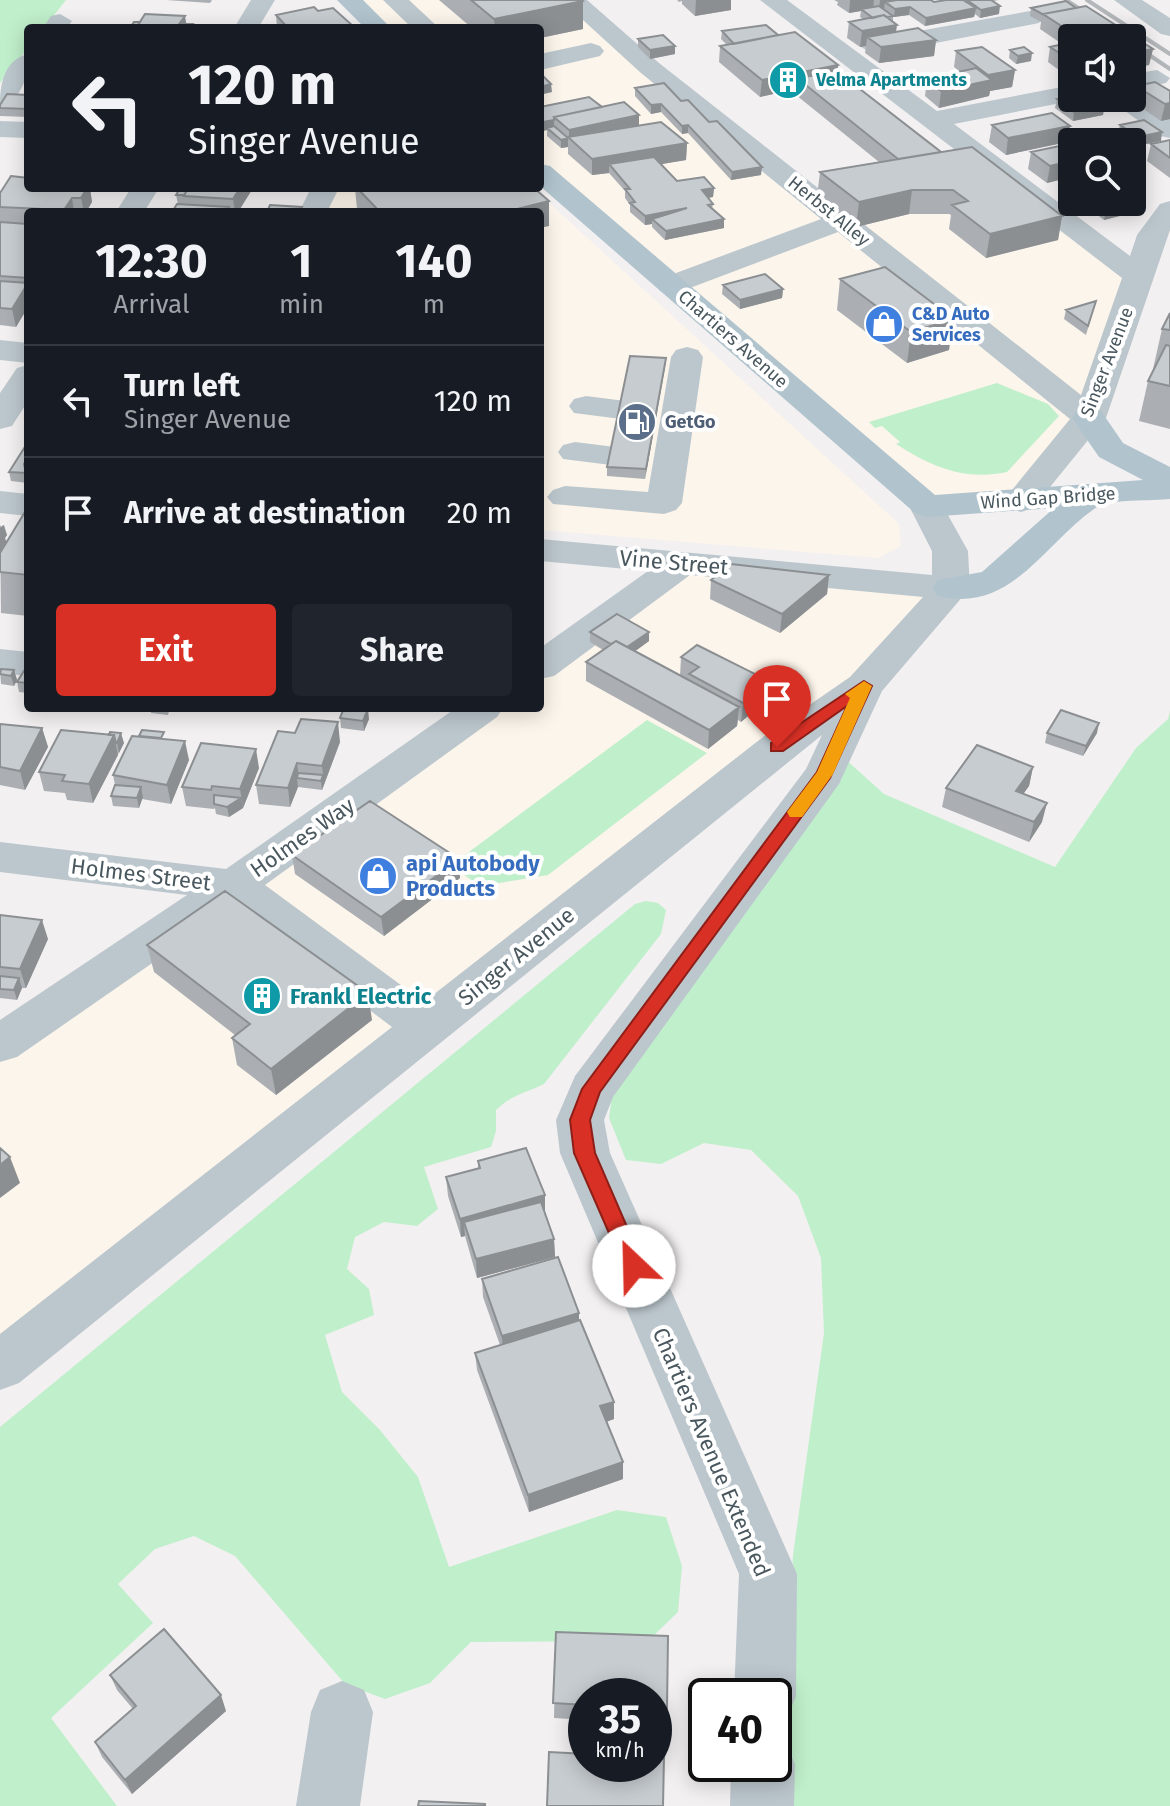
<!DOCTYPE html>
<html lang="en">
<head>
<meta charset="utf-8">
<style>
  :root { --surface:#171b24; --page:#20242c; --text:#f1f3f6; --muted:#9ea1a6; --line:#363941; --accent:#d93025 }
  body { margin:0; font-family:"Fira Sans",sans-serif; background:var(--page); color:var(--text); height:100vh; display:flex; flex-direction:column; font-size:30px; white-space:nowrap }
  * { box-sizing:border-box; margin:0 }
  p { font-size:26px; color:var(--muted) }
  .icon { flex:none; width:44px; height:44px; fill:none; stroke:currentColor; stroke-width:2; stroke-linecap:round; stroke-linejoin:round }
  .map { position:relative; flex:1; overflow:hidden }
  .drawer { position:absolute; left:24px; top:208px; width:520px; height:504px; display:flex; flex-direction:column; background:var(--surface); border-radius:8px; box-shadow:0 4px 20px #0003 }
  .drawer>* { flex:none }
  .guide { position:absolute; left:24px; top:24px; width:520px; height:168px; border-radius:8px; box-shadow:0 4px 20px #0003; background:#171b24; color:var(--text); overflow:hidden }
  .tools { position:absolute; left:1058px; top:24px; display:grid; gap:16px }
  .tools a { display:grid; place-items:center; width:88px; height:88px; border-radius:8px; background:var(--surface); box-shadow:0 4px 20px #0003; font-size:40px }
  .speed { position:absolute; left:568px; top:1678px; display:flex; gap:16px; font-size:40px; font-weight:700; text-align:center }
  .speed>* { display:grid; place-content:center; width:104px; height:104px; border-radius:50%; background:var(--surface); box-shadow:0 4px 20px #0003; line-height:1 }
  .speed small { font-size:20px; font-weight:400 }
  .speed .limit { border:4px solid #111; border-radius:12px; background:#fff; color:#111 }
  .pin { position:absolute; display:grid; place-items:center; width:68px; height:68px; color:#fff; margin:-82px -34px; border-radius:50% 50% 50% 0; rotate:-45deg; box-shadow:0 0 8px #0007 }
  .pin .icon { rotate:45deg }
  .me { position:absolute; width:88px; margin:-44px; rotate:336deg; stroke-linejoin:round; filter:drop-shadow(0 0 6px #0008) }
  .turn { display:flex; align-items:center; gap:28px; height:168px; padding:0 32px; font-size:36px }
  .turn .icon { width:104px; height:104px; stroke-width:2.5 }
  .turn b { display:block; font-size:56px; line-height:68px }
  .eta { display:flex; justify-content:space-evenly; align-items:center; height:136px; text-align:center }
  .eta b { font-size:48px; font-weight:700; line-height:56px }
  .primary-button { display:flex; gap:16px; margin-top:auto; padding:16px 32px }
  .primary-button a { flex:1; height:92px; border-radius:8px; background:var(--accent); color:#fff; font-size:32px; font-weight:700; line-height:92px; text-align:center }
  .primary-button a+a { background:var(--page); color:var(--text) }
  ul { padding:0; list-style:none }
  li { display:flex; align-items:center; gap:24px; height:112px; padding:0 32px; border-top:2px solid var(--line) }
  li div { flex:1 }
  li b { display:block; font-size:30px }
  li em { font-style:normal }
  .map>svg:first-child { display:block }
  .commercial { fill:#fcf5eb }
  .green { fill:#c0efcb }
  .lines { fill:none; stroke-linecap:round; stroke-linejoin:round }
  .minor { fill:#bcc7cd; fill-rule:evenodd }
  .major { fill:#b1c4ce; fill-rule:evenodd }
  .rail { stroke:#b3b7ba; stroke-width:4 }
  .wall { fill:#abafb3 }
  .shaded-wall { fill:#8b8f92 }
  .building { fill:#c7ccd0; stroke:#8b8f92; stroke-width:2 }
  .route { fill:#d93025; stroke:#8d1f18; stroke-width:2 }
  .slow { fill:#f59e0b }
  .labels { text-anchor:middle; stroke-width:8; stroke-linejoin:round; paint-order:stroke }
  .far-culture-label { font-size:18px; font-weight:bold; fill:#0d838f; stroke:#fff; text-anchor:start }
  .far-street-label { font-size:18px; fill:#49575e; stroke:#fff }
  .far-shop-label { font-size:18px; font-weight:bold; fill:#366cbe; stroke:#fff; text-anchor:start }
  .far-service-label { font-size:18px; font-weight:bold; fill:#4e5e75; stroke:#fff; text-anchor:start }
  .street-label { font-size:22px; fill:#49575e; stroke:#fff }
  .shop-label { font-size:22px; font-weight:bold; fill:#366cbe; stroke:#fff; text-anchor:start }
  .culture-label { font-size:22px; font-weight:bold; fill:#0d838f; stroke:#fff; text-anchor:start }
</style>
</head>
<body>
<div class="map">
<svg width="1170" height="1806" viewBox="0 0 1170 1806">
  <rect width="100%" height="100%" fill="#f3f0f1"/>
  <path class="commercial" d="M349,0H573L812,197L993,165L1138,276L1089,418L1021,501L927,506L540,172V28H379Z
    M336,188H533L899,524L901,546L878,558L540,530V212H325Z
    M684,562L951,588L864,686L0,1366V1044L483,708H540V667Z"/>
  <path class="green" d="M0,0H66L44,28H28V48L0,83Z
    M997,383L1048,404L1059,416L1007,472C964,481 932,467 896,444L900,442L882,426L875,428L869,422Z
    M1170,711V1806H780L793,1555L824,1333L821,1258L798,1196L751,1150L704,1143L661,1164L626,1160L609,1118L614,1079L843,757L884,794L1055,867L1136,748L1168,719Z
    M647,720L707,753L548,875L481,886L450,866Z
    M646,901L658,903L666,910L661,934L544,1084C524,1094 513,1094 496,1110V1131L491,1147L424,1167L438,1209L417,1226L384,1222L355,1237L347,1269L369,1289L374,1315L325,1335L342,1392L380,1430L418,1477L449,1567L617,1510L666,1517L682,1566L678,1612L648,1641L471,1642L430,1683L385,1699L345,1684L235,1556L194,1536L155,1549L118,1584L153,1623L51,1718L117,1806H0V1427L635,904Z"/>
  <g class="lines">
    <path class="minor" d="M251,0H275L258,28H234Z
      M383,0H409L439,28H412Z
      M561,0H587L659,63L1081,395L1122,278L760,0H787L937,111L1072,85V98L1081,99L954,124L1130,256L1137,235L1160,204L1170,201V230L1106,418L1033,508L1021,512L1009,508L1003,501L1070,419L838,232L682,291H660L656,285L660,279L821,219L641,73Z
      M1114,0H1142L1170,18V36L1161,34Z
      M1030,11L1042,18L1039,23L874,55L861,47L874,39Z
      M60,14L72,21L67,28H43L51,16Z
      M591,43L600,46L604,51L600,56L540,70V54Z
      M28,54C28,75 24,99 0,105C0,84 4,60 28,54Z
      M1157,70L1170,78L1166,83L1132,90V74Z
      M1132,94L1170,118V138L1160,136L1107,98H1132Z
      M0,121L28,122V138L0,137Z
      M131,188H159L144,212H116Z
      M311,188H339L327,212H299Z
      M0,340L28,343V363L0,360Z
      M687,347L698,350L703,357L682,503L676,510L664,514L553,504L547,497L553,490L565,486L648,492L671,357L676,350Z
      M28,365V401L12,426L0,429V393L17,368Z
      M586,396L633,402L638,409L633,416L621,419L574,413L569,406L574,399Z
      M575,442L623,448L628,455L623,462L611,465L563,459L558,452L563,445Z
      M0,491L28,494V516L0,513Z
      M927,495L939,499L968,551L970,588L882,691L839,784L613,1097L604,1120L610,1153L797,1574L796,1696L787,1718L774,1723V1696H734L739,1574L560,1153L556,1120L575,1076L806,769L822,735L19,1383L0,1390V1334L392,1027L233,907L17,1057L0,1062V1020L187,895L0,872V842L226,869L456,708H503L497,717L265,885L424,1002L763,737L850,677L923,597L690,575L554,676L540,679V648L648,571L540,561V539L932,575V551L909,506L915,499Z
      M0,649L28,652V676L0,673Z
      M342,1681L364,1690L373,1712L360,1806H296L311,1712L320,1690Z
      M774,1737L785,1742L795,1764L794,1806H730L731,1764H774Z"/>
    <path class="major" d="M337,0H363L391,28H365Z
      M540,164L550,166L935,495L1143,480L1099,457L1072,418L1077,411L1089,408L1101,411L1123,443L1170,467V499C1154,501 1108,499 1097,507C1045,541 1012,615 938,596L932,588L938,580L982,572L1054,508L927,517L915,513L540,186Z"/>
    <path class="rail" d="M1066,0L1097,20
      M1087,0L1170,54
      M1133,44L1170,69"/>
  </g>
  <path class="wall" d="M166,0H212L210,3Z
    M439,0H582L583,1V29L540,38V28H472Z
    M677,0H731V10L695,16L682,4V1L679,2Z
    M834,0H931L934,2L946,0H999L993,1L999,14L980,18L975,14L974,17L925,26L909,15L893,17V22L896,32L936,40L934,56L879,63L865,53L866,46L860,47L847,38L849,22L863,19L860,17L861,11L849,13L837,5L838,2Z
    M1031,8H1076L1153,49L1149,65L1132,68V38H1072V78L1071,79L1048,62L1050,47L1062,44L1040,29L1041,22L1030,16Z
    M318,11L353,26V28H277L276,15Z
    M722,31L778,35L838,65V72L941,152L1062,216L1058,240L986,258L949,229L951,215L949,214H909L856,227L817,196L820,172L879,162L796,95V89L760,97L719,62L720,46L727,45L721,39Z
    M638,39L675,46V54L650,59L638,47Z
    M1010,50L1031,61L1016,64L1009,58Z
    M956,51L1015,70L1012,87L990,91L989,96L939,108L925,96L927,80L957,75L958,72L959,71L954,67Z
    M1136,86L1170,91V119L1161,121L1133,102Z
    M635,88L681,101L761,175L731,180L688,133L682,134L661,112L651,114L635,96Z
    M28,95V117L0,116V105Z
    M1057,99L1103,115L1073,121L1055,108Z
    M540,107H602L639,115V125L687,143L686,160L661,164L677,181L714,188L713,197L708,198L713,204L712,209L724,219V228L665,240L652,227V224L645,225L630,212V205L625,198V191L609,173L592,175L568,154V147L561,148L547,136V130L543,131L540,128Z
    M992,125L1070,126L1067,142L1006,155L989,142Z
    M1120,125L1161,141L1136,146L1118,133Z
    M1170,140V178L1147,161L1151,144Z
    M1072,145V195L1058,184L1059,180L1047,183L1028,169L1031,152Z
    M28,188H92L90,189L92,202L86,212H28V307L16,327L0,325V193Z
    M188,188H253L238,212H164H172L178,204L176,195Z
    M355,188H534L549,201V226L540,212H359L357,209Z
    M1083,202H1132L1139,211L1104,220L1083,204Z
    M840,279L949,350L907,363L837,310Z
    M723,285L783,289L782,298L740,309L722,294Z
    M1096,301L1086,335L1064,319L1066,310Z
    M1170,313V429L1139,421L1148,381L1154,369H1153L1162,329Z
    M666,358L665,367L645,479L607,476V467Z
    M28,442V483L11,481L9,472Z
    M28,507V616L1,613L0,525L7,535L5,538L6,543Z
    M829,575L827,594L780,633L710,599L711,580Z
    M590,632H649V641L635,651L680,676L681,657L767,700L741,722L738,720L737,726L708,749L586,681V662L603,650L590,642Z
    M0,670H14L17,680L14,686L1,684Z
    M28,672V693L19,692L17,682Z
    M150,708H170L168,715L151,713Z
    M340,718L369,719L364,731L341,728Z
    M0,724L42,728L48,747L25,790L0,785Z
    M61,730L124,743L93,803L67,800L65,793L44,791L39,772Z
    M1047,733H1097L1083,756L1045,743Z
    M165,739L189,760L171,804L142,799L139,808L113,806L111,796L115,785L113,775Z
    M340,742L322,790L298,787L290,807L259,804L256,785Z
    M1033,767L1029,786L1023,794L1042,822L1029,842L942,807L946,788Z
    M259,768L243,808L229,817L216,814L215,808L214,809L186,806L182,787Z
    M292,855L460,878L384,936L295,874Z
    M0,915L48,939L26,988H22L17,1000L0,998Z
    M147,945L372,1020L276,1095L237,1065L232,1038L235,1035L154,972Z
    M478,1161L545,1195V1213L554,1239L555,1257L477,1278L465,1236L461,1237L448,1196L446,1177L478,1168Z
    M482,1279L579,1320L614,1402V1419L606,1422L623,1462V1479L529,1512L477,1370L475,1353L500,1345L483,1297Z
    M556,1632L668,1636L666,1723H654V1696H586V1720L554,1718Z
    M110,1675L226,1711L132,1794L102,1757L95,1742L133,1709L117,1690Z"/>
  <path class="shaded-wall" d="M696,0H731V10L695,16Z
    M850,0H874L873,9H861V11L849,13Z
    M880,0H901L885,2L884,9L879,10Z
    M583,1V29L540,38V28H495L494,19Z
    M1000,6L999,14L980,18L981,10Z
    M910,7L909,15L894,17L895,9Z
    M976,8L974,17L925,26L926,18Z
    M185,16L187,28H176Z
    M897,25L895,40L867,37L866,46L860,47L862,31Z
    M936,40L934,56L879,63L881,47Z
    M675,46V54L650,59V50Z
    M1153,49L1149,65L1132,68V53Z
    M1032,53L1031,61L1016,64L1018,56Z
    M838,65L837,81L797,78L796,89L760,97L762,80Z
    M1015,70L1012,87L990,91L989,96L939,108L941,91L988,81V75Z
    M551,84L552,92L540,95V87Z
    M1170,103V119L1161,121L1165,104Z
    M661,104V112L651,114V105Z
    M1105,106L1103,115L1073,121L1074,112Z
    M639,115V132L569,138V130Z
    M554,120V128H547V130L543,131V122Z
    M688,125V133L682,134V126Z
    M1070,126L1067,142L1006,155L1008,138Z
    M1162,132L1161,141L1136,146L1138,137Z
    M568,138V147L561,148V140Z
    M687,143L686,160L615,172L609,164V173L592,175V159Z
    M1072,161V175L1061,167L1059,180L1047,183L1050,166Z
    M762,167L761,175L731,180L732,172Z
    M87,188H92L90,189L92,202L86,212H84L81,198Z
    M240,188H253L238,212H235L233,199Z
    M714,188L713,197L701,199L702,190Z
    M912,190L909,214L856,227L859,202Z
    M1143,194L1139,211L1104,220L1108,202H1132V197Z
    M72,198L74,212H65L64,210Z
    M549,201V226L540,228V212H505Z
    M687,208L652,219V224L645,225V216Z
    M1062,216L1058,240L986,258L990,234Z
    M724,219V228L665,240L666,231Z
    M28,283V307L16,327L12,309Z
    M783,289L782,298L740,309V300Z
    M954,319L949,350L907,363L911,332Z
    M666,358L665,367L645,479L646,469Z
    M4,525L7,535L5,538L7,544L0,555V528L2,526Z
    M829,575L827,594L780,633L782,614Z
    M649,632V641L622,661V651Z
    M14,670L17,680L14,686L11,676Z
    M769,681L767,700L741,722L743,703Z
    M739,707L737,726L708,749L709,730Z
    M368,709L369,719L364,731L363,721Z
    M338,722L340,742L322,790L321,781L323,775L322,766Z
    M1099,723L1097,733L1083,756L1086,746Z
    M42,728L48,747L25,790L20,771Z
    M121,733L124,743L119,753L117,743Z
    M114,735L118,755L93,803L89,784Z
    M185,741L189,760L171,804L167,785Z
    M256,749L259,768L243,808L240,789Z
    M297,763L299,778H297L298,787L290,807L288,788Z
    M1033,767L1029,786L1012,810L1016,791Z
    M141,787L143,797L139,808L137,798Z
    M241,798L243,808L229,817L227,807Z
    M1047,803L1042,822L1029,842L1034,822Z
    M459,859L460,878L384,936L381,917Z
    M42,920L48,939L26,988L20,969Z
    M19,978L22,988L17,1000L14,990Z
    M368,993L372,1020L276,1095L271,1069Z
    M10,1157L20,1183L0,1198V1165Z
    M545,1195V1214L464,1222L465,1236L461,1237L460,1219Z
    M554,1239L555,1257L477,1278L476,1259Z
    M579,1313V1331L503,1354L502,1336Z
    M614,1402V1419L600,1424V1406Z
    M623,1462V1479L529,1512L528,1495Z
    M221,1695L226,1711L132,1794L125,1780Z"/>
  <path class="building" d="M471,0H582L583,1L494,19Z
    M897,0H931L934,2L946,0H963L976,8L926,18L910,7L895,9L885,2Z
    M967,0H991L1000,6L981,10Z
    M1066,1L1076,8L1043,14L1046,16L1031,8Z
    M879,6L893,16L886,17L884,15L873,18L861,9Z
    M1086,6L1153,49L1132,53V38H1080L1043,14Z
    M314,7L318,11L333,8L353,26L339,28H288L276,15Z
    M145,14L185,16L176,28H136Z
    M884,15L897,25L862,31L849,22Z
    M134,22H140L136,28H130Z
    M185,24H193L191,28H183Z
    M766,25L778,35L734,44L722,31Z
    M918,28L936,40L881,47L867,37Z
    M795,32L838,65L762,80L720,46Z
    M663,35L675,46L650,50L638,39Z
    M1072,42V61L1050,47Z
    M982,47L1015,70L988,75L956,51Z
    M1024,47L1032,53L1018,56L1010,50Z
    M976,68L992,80L941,91L927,80L961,74L958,72Z
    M838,72L941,152L898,159L797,78Z
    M543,76L551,84L540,87V77Z
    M1155,82L1170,91V103L1165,104L1136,86Z
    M664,83L681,101L688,100L709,122L717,121L762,167L732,172L688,125L682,126L661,104L651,105L635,88Z
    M7,94L28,95V109L0,108V105Z
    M1072,96V98H1093L1105,106L1074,112L1057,99Z
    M589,97L602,107L554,117V120L543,122L540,120V107Z
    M624,102L639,115L569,130L554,117Z
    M1052,113L1070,126L1008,138L992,125Z
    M1144,120L1162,132L1138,137L1120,125Z
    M661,122L687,143L592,159L568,137Z
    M554,126L568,138L561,140L547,128Z
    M1170,140V158L1151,144Z
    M1069,144L1072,145V161L1050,166L1031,152Z
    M972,147L1062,216L990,234L952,205L968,201L953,190H912L859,202L820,172Z
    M654,157L677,181L704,177L714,188L702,190L713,204L708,205L724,219L666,231L652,219L687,208L645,216L630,203L635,202L625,189H630L609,164Z
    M1072,165V175L1061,167Z
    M11,176L28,178V188H87L81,198H72L64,210L0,207V193Z
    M1132,186L1143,194L1132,197Z
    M180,188L188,189L184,195H176Z
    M188,188H240L233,199L184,196Z
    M357,188H534L549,201L505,212H380Z
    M177,204L229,207L227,212H172Z
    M270,205L302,207L300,212H267Z
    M0,222L28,224V278L0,276Z
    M885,267L954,319L911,332L840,279Z
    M765,274L783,289L740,300L723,285Z
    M0,281L28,283L12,309L0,308Z
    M1096,301L1088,326L1066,310Z
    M1170,313V330L1162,329Z
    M1166,345L1170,346V386L1148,381Z
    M630,356L666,358L646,469L607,467Z
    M28,442V458L24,464L26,473L9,472Z
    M28,507V575L0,572V553Z
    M731,564L829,575L782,614L711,580Z
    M617,614L649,632L627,647L616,641L611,644L590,632Z
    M616,641L739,707L709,730L586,662Z
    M697,645L769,681L743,703L689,674L699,667L681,657Z
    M1,669L14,670L11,676L0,674Z
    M24,671L28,672V683L17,682Z
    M344,708H361L368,709L363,721L340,718Z
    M1061,710L1099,723L1086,746L1047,733Z
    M301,719L338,722L322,766L297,763L288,788L256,785L278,731L295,733Z
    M0,724L42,728L20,771L0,767Z
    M61,730L114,735L89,784L62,781L65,775L39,772Z
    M142,730L164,732L161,738L139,736Z
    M110,732L121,733L117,743H116L114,735H109Z
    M132,736L185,741L167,785L113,775Z
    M201,743L256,749L240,789L212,786L211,790L182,787Z
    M977,745L1033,767L1016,791L1047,803L1034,822L946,788Z
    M298,773L323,775L321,781L297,778Z
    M115,785L141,787L137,798L111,796Z
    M214,795L241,798L227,807L214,804Z
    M370,801L459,859L381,917L292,855Z
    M225,891L368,993L271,1069L232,1038L250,1024L147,945Z
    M0,915L42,920L20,969L0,967Z
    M0,976L19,978L14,990L0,989Z
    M0,1148L10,1157L0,1165Z
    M526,1148L545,1195L460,1219L446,1177L480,1168L478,1161Z
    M541,1202L554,1239L476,1259L464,1222Z
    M558,1257L579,1313L502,1336L482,1279Z
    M580,1320L614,1402L600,1406L623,1462L528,1495L475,1353Z
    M164,1629L221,1695L125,1780L95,1742L136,1706L110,1675Z
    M556,1632L668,1636L667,1708H654V1696H586V1705L553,1703Z
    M549,1752L586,1754V1764H654V1757H664L663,1806H547Z
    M419,1801L485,1804V1806H418Z"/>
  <path class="route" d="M864,681L872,686L830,778L600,1092L590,1120L595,1153L644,1266L641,1272H626L574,1153L570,1120L582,1089L817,772L847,706L783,751H771V743Z"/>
  <path class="slow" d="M864,681L872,686L833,774L802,817H790L787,812L817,772L850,698L845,694Z"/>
  <defs>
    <symbol id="building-disc" viewBox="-11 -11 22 22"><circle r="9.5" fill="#0f9aa8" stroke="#fff"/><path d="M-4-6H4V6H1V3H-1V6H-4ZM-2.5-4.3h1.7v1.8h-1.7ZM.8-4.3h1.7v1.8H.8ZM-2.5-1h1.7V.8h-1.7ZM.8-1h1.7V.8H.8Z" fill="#fff"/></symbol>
    <symbol id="shop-disc" viewBox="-11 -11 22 22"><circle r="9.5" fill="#3f7fe0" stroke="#fff"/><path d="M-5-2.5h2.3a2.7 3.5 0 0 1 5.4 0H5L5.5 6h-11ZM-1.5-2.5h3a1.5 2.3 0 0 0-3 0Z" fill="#fff"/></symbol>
    <symbol id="fuel-disc" viewBox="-11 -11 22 22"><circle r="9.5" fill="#5c6f8a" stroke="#fff"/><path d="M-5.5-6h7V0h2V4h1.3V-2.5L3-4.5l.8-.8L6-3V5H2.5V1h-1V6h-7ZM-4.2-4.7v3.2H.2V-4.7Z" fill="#fff"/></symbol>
  </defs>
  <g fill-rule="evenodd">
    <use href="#building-disc" x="766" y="58" width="44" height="44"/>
    <use href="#shop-disc" x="862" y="302" width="44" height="44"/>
    <use href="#fuel-disc" x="615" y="400" width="44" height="44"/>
    <use href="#shop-disc" x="356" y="854" width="44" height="44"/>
    <use href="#building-disc" x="240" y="974" width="44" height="44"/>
  </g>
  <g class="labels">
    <g class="far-culture-label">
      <text x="816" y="86">Velma Apartments</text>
    </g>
    <g class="far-street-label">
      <text transform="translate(829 211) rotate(39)" y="6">Herbst Alley</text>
      <text transform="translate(733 339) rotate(41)" y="6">Chartiers Avenue</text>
      <text transform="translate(1107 362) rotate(-69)" y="6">Singer Avenue</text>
      <text transform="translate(1048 498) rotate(-4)" y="6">Wind Gap Bridge</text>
    </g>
    <g class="far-shop-label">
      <text x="912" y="320">C&amp;D Auto<tspan x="912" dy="21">Services</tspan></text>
    </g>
    <g class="far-service-label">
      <text x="665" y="428">GetGo</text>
    </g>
    <g class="street-label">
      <text transform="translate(674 562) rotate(5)" y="8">Vine Street</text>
      <text transform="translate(302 837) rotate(-35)" y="8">Holmes Way</text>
      <text transform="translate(141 874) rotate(7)" y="8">Holmes Street</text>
      <text transform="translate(516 956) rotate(-39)" y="8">Singer Avenue</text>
      <text transform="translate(712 1452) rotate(67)" y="8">Chartiers Avenue Extended</text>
    </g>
    <g class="shop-label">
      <text x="406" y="871">api Autobody<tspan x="406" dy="25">Products</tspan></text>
    </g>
    <g class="culture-label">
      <text x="290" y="1004">Frankl Electric</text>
    </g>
  </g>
</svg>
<div class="tools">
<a><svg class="icon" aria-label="sound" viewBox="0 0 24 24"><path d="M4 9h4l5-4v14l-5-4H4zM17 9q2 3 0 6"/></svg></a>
<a><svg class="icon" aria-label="search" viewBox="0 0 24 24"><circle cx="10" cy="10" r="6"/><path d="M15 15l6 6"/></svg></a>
</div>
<div class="speed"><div>35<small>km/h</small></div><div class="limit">40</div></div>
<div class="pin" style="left:777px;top:747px;background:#d93025"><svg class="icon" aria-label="arrive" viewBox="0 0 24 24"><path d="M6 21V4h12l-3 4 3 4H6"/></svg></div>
<svg class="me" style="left:634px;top:1266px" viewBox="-20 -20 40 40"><circle r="19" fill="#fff"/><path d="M0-13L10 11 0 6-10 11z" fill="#d93025"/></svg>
<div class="guide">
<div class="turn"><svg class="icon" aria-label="left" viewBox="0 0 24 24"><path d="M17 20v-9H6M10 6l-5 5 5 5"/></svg><div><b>120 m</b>Singer Avenue</div></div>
</div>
<section class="drawer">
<div class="eta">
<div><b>12:30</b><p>Arrival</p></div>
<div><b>1</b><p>min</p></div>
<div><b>140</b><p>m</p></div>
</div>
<ul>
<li><svg class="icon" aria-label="left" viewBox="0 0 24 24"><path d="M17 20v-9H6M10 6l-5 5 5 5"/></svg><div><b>Turn left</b><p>Singer Avenue</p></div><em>120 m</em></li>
<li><svg class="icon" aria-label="arrive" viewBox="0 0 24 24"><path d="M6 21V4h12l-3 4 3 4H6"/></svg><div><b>Arrive at destination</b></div><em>20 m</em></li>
</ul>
<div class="primary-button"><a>Exit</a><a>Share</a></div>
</section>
</div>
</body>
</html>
